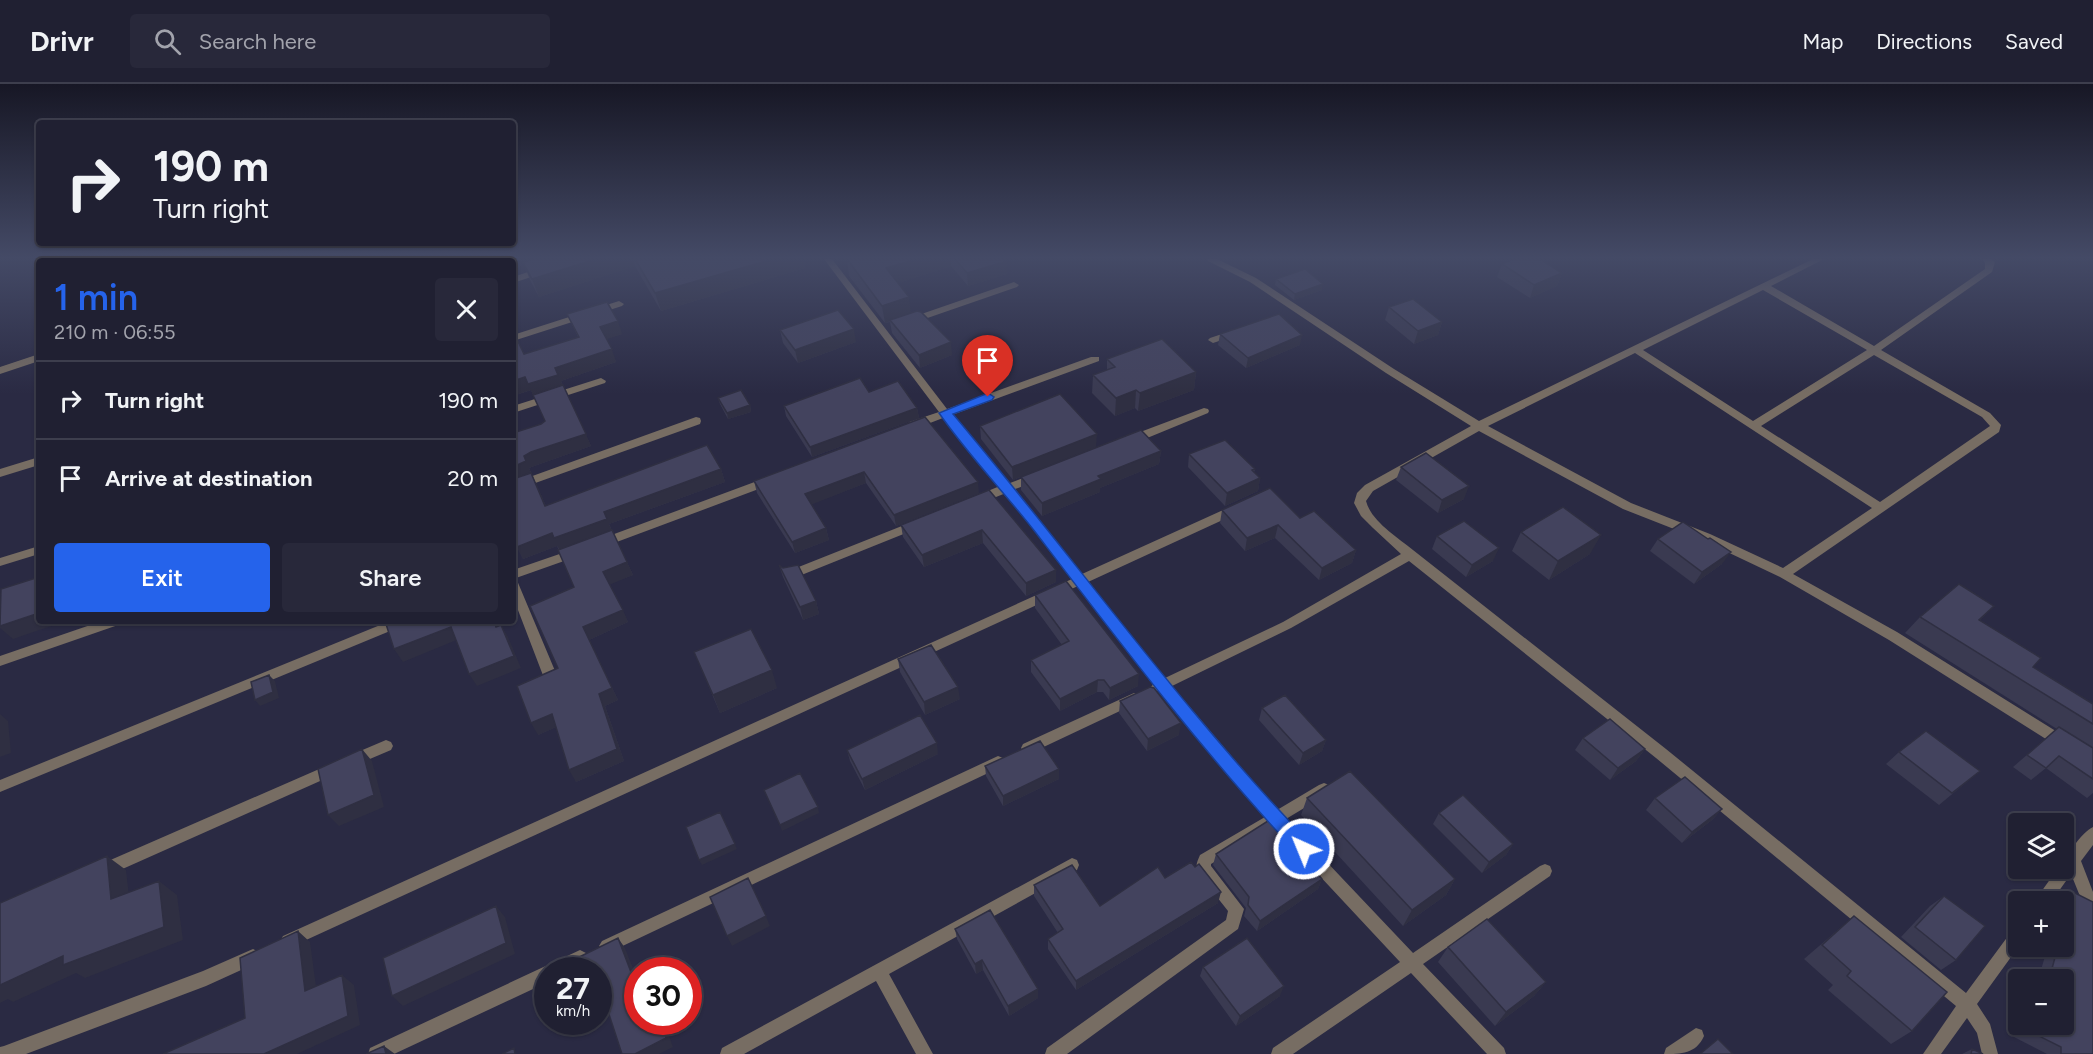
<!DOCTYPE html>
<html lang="en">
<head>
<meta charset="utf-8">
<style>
  :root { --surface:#202032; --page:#28283a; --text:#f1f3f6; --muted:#a2a3ac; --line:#3d3e4d; --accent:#2563eb }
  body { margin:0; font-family:Figtree,sans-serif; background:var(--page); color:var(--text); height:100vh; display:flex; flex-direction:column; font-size:22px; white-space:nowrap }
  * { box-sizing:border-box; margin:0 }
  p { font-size:20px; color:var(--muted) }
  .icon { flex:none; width:33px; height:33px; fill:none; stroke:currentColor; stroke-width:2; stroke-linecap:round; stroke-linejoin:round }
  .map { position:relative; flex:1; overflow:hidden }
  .drawer { position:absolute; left:36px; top:174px; width:480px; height:366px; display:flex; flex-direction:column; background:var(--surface); border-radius:6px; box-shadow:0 2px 4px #0004,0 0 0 2px var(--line) }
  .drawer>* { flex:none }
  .top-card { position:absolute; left:36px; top:36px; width:480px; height:126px; border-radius:6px; box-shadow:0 2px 4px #0004,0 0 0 2px var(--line); background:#202032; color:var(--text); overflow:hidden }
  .buttons { position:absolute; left:2008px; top:729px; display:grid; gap:12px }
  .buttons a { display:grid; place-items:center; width:66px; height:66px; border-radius:6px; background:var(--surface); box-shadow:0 2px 4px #0004,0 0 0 2px var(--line); font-size:30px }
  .speed { position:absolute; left:534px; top:873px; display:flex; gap:12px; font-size:30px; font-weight:700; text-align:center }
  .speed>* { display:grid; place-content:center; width:78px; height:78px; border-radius:50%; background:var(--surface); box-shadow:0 2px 4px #0004,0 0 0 2px var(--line); line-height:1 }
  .speed small { font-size:15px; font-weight:400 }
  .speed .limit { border:9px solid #d22; background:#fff; color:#111 }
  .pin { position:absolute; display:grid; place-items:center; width:51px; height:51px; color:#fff; margin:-62px -26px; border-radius:50% 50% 50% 0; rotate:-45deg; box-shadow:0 0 6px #0007 }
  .pin .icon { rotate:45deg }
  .me { position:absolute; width:66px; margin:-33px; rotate:316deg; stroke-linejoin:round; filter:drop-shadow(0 0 4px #0008) }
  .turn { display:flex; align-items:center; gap:21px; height:126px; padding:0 18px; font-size:27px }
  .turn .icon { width:78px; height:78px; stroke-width:2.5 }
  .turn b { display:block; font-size:42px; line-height:51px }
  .round { display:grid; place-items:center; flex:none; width:63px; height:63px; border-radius:6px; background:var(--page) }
  .summary { display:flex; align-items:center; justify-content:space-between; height:102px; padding:0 18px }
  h1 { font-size:36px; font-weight:600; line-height:45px; color:var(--accent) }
  .action { display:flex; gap:12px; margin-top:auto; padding:12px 18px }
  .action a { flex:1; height:69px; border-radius:6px; background:var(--accent); color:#fff; font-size:24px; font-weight:600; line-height:69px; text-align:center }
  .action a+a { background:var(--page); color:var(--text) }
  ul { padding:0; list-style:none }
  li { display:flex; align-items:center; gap:18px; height:78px; padding:0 18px; border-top:2px solid var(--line) }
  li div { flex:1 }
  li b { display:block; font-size:22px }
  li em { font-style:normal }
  header { display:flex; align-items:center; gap:36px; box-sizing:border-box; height:84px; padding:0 30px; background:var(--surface); border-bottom:2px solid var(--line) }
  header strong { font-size:28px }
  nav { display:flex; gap:33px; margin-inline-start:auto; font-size:21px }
  .search { width:420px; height:54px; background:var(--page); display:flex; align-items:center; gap:15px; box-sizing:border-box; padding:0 21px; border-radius:6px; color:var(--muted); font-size:22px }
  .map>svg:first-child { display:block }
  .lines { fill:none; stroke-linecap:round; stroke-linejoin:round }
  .minor { fill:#776d63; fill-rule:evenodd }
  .wall { fill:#3a3a51 }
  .shaded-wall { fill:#2f2f42 }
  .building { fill:#43435e; stroke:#2f2f42; stroke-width:1.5 }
  .route { fill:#2563eb; stroke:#184099; stroke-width:1.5 }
</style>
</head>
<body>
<header>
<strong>Drivr</strong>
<div class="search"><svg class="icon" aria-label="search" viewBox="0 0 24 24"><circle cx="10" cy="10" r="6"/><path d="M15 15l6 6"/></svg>Search here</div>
<nav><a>Map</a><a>Directions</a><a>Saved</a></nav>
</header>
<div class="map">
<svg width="2093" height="970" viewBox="0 0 2093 970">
  <rect width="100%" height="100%" fill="#2a2a43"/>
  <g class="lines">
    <path class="minor" d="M328,175H342L340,177H325Z
      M824,175H832L947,325L1091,273H1099V277L952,331L1010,399L1036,389L1040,390L1042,393L1040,396L1015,405L1082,490L1232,422H1240L1242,425L1240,428L1088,498L1165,594L1283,538L1401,470L1373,444L1361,432L1354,419L1357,409L1365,401L1471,342L1386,289L1250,198L1208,177L1207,175H1217L1256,194L1394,285L1479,337L1813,175H1824L1771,202L1874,262L1985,185V179L1982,175H1991L1995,178L1992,188L1881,266L1990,329L2001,341L1999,348L1793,490L1897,548L2067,654L2069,658L2067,662L2062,664L2057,662L1889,556L1780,493L1702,456L1623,425L1479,347L1373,407L1366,417C1371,437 1397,453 1413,466L1666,665L1966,909L2014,844L2019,842V862L1977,920L1990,940L1998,970H1982L1977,949L1967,934L1941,970H1923L1956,922L1656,674L1409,477L1291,544L1172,602L1277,726L1319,701L1324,699L1329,701L1331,705L1329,709L1286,735L1413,869L1540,782L1545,780L1550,782L1552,787L1550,792L1423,880L1504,964L1506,970H1487L1411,889L1293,970H1271L1273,964L1400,878L1274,743L1211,780V782L1244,825L1238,845L1067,970H1045L1047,964L1226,836L1228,827L1198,789C1195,782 1197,778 1200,771L1265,733L1161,607H1153L1151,603L1154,599L1078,502L293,862L288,864L283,862L280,857L283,852L1072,495L1006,409L981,419H973L971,416L973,413L1000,402L943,334L917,344H909L908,341L909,338L939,328ZM1763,206L1867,266L1753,337L1643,266ZM1635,269L1872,424L1783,484L1710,450L1631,419L1488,342ZM1874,271L1982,333L1990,342L1880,418L1761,342Z
      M543,183L548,186L546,188L513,199V193Z
      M1014,198L1019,201L1017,203L913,239H907L905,237L907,235Z
      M619,217L624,220L622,222L513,257V251Z
      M1234,246L1239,249L1237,251L1213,259L1208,256L1210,254Z
      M39,270V277L0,290V283Z
      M601,294L606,297L605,299L513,329V322Z
      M1204,324L1208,325L1209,327L1208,329L1135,359L1131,360L1126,356L1127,353Z
      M696,333L700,334L701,337L700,340L513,407V399Z
      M39,373V381L0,393V385Z
      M771,392L777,396L775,399L606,462L602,463L596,459L598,456Z
      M917,436L921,437L923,440L921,443L794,494H786L784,491L786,488Z
      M39,462V470L0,482V474Z
      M577,464L581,465L583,468L581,471L516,494L558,594L556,598L551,599L546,598L544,594L513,513V486Z
      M102,537H123L121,540L0,582V572Z
      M390,537H409L407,540L0,708V696Z
      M1134,609L1139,610L1141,614L1139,618L1033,668L1028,670L1023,668L1021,664L1023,660Z
      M386,656L391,658L393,662L391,666L351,683L346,681L344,677L346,673Z
      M998,672L1003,674L1005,678L1003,682L612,867L607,870L602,867L599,862L602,857Z
      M333,679L338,681L340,685L338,689L109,791L104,793L99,791L97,786L99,781Z
      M2093,743V761L2081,777L2093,808V834L2088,832L2071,790L2051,818H2034L2058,784H2064C2064,773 2082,748 2093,743Z
      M1072,774L1077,776L1079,781L1077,786L889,890L933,970H916L876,897L744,970H720L722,964Z
      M253,865L259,868L261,873L259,878L206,902L26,970H0V963L4,962L203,887Z
      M580,866L586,869L588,874L586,879L570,886H548V898L394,970H368L370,964Z
      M1696,944L1702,946L1704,952C1696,970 1681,970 1664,970L1666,964Z"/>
  </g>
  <path class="wall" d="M534,175H804L805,184L661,227L635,182L539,213L530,196L523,178Z
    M847,175H1004L1007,190L968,202L951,182L898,199L911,229L952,271L920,284L892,249L890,238L885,239L849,192Z
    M1502,180L1562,189L1557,202L1530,214L1497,193Z
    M1276,195L1322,206L1294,216L1275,201Z
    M1389,223L1442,238L1438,251L1414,260L1385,236Z
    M567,230L622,250L606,255L616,278L561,297L591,362L537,381L529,384L546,422L721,385L725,398L609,440L633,491L609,500L628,538L589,556L618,616L605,622L624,677L576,698L556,643L538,651L558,584L574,503L557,462L523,475L517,463L513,349L541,340L545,337L531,306L513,312V247L524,270L578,253Z
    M780,246L856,258L798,279L783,259Z
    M1220,250L1300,261L1246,284L1218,261Z
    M1107,275L1196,288L1194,306L1138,327L1135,324L1115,332L1092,309L1093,291L1107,286Z
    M869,308L917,324L919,334L812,373L786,332L784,322Z
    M718,314L750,321L751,328L728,335L720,320Z
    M925,333L979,409L896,442L866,399L811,420L826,444L829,456L795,469L757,409L754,397Z
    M980,342L1096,363L1013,396L981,355Z
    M1161,367L1159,380L1100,404V408L1042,432L1021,406V393Z
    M1189,370L1255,385L1254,389L1260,394L1258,407L1225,422L1188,383Z
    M1401,383L1464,415L1438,429L1396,396Z
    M989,406L1056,498L1026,512L983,459L924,483L903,453L901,441Z
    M1222,426L1300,434L1356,466L1352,479L1319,496L1275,454L1245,467L1220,439Z
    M1521,448L1590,470L1549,496L1512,467Z
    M1437,452L1493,477L1466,493L1432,465Z
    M1658,455L1722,480L1694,500L1650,467Z
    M779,481L816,517L819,530L803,536L783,493Z
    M1035,511L1138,602L1109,616L1103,608H1097L1060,627L1031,588V576L1062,561L1035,524Z
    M1994,522L1980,536L2033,583L2093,620V709L2087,714L2046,684L2031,696L2013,683L2057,645L1905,549L1920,533Z
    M694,568L777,604L720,629Z
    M898,575L960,615L925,631L900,588Z
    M1120,617L1179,651L1147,667L1119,629Z
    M1262,624L1326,656L1322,667L1299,681L1259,636Z
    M1583,654L1645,665L1636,677L1610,696L1575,666Z
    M847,666L938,670L865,706L850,677Z
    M1899,668L1980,687L1939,721L1886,680Z
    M985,682L1059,695L1003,722L986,692Z
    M1307,714L1455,795L1446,811L1403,842L1301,731Z
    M1655,714L1722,725L1712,736L1682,759L1646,726Z
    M1439,729L1513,760L1506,771L1482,789L1433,740Z
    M1216,770L1322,795L1318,805L1257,847L1244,832L1246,824L1213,781Z
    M1165,794L1218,819L1076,906L1048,865V855L1058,849L1034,812V801L1100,822Z
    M2073,808L2093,970H2047L2014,953L2018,932L2019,931V940H2064V896H2038L2048,862H2064V818H2060L2061,816Z
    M1944,812L1956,876L1941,886L1901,853L1930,822Z
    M1854,832L1912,947L1891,960L1828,906L1833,901L1804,875Z
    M955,845L1038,905V914L1009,932L983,886L976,890L957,855Z
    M1448,863L1546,898L1534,912L1495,942L1438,878Z
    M1203,883L1280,912L1236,942L1200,892Z
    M1972,965L1983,970H1962Z"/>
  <path class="shaded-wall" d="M353,175H364L365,177H346Z
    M596,175H633L635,182L539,213L532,195Z
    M773,175H804L805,184L661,227L655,209Z
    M917,175H951V182L889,202L886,184Z
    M1007,177V190L968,202L967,189Z
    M1562,189L1557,202L1530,214L1534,201Z
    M1323,200L1322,206L1294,216L1295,210Z
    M909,213L911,230L885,239L882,222Z
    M618,237L622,250L605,256L600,243Z
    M1442,238L1438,251L1414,260L1418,247Z
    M854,245L856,258L798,279L795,266Z
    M1302,251L1300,261L1246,284L1248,274Z
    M951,258L952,271L920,284L919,271Z
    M612,265L616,278L561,297L564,304L534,313L528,300L555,284Z
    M1196,288L1194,306L1138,327L1140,309Z
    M525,293L531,306L513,312V297Z
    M1136,306L1135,324L1115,332L1116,314Z
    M750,321L751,328L728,335L727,329Z
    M917,324L919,334L812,373L810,363Z
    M586,350L591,362L537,381L529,384L551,434L513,398V383L524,372L531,368Z
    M1097,350L1096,363L1013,396L1012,383Z
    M1161,367L1159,380L1100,404V408L1042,432V419L1098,392Z
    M721,385L725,398L609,440L612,447L560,466L557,462L523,475L517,463L604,428Z
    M864,388L866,399L808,422L805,410Z
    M1260,394L1258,407L1225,422L1227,409Z
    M978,398L979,409L896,442L894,431Z
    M1469,402L1464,415L1438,429L1442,416Z
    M1278,441L1275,454L1245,467L1247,454Z
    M826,444L829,456L795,469L792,458Z
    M982,446L983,459L924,483L922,471Z
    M1601,451L1590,470L1549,496L1558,477Z
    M1499,464L1493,477L1466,493L1472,481Z
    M1356,466L1352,479L1319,496L1322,484Z
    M1731,468L1722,480L1694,500L1702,488Z
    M627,478L633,491L609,501L603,488Z
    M1056,486V498L1026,512V499Z
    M816,517L819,530L803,536L800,523Z
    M623,526L628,538L589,556L618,616L605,622L624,677L576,698L569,686L599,610L583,543Z
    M39,529V537H66L13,555L0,544V542Z
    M501,541L508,553L521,584L477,602L469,590Z
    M451,543L459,555L403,578L394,565Z
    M772,586L777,604L720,629L713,611Z
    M1139,590L1138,602L1109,616L1110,604Z
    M269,591L275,597L279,614L260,622L255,616Z
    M1098,596L1097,608L1060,627V615Z
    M958,603L960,615L925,631L924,618Z
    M0,630L8,637L11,669L0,673Z
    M552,630L559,642L538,651L531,639Z
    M1181,639L1179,651L1147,667L1148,655Z
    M1326,656L1322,667L1299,681L1303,669Z
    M937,659L938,670L865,706L862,695Z
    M362,665L372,677L384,723L339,742L328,731Z
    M1645,665L1636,677L1610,696L1618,684Z
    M1059,685V695L1003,722V712Z
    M818,723L819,729L782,747L780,741Z
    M1722,725L1712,736L1682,759L1692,748Z
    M735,760L737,765L702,781L699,776Z
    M1513,760L1506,771L1482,789L1489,778Z
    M107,772L126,786L131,829L111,815Z
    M1322,795L1318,805L1257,847L1260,837Z
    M1455,795L1446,811L1403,842L1412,826Z
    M159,797L177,811L183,856L85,894L76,889L13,918L8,915L0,919V901Z
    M1221,808L1218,819L1076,906V897Z
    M496,822L505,833L515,870L403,922L392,912Z
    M766,832L770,842L732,862L727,852Z
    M298,847L310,858L318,917L305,907Z
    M618,854L625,864L638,897V905Z
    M982,876L983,886L976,890L975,880Z
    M342,891L354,901L360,941L297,970H264Z
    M1546,898L1534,912L1495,942L1506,928Z
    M1284,902L1280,912L1236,942L1240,932Z
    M1038,905V914L1009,932L1008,922Z
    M603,912L610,922L598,928V914Z
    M661,938H664L673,963L659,970H635Z
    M384,962L395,970H386Z"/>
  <path class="building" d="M231,175H297L298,177H222Z
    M314,175H317L319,177H307Z
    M341,175H353L346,177H342Z
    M534,175H596L532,195L523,178Z
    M635,175H773L655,209Z
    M847,175H917L886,184L909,213L882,222Z
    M955,175H1004L1007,177L967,189Z
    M1514,175H1540L1562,189L1534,201L1502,180Z
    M1305,185L1323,200L1295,210L1276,195Z
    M1413,215L1442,238L1418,247L1389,223Z
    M607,218L618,237L600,243L612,265L555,284L558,291L528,300L525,293L513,297V247L524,270L579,253L567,230Z
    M838,226L854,245L795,266L780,246Z
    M917,227L921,228L951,258L919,271L890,236Z
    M1279,230L1302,251L1248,274L1220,250Z
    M1162,255L1196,288L1140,309L1136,306L1116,314L1093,291L1115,283L1107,275Z
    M860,294L869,308L898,297L917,324L810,363L784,322Z
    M563,301L586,350L531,368L524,372L526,377L513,383V349L541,340L545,337L533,311Z
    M741,306L750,321L727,329L718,314Z
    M1060,310L1097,350L1012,383L980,342Z
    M925,333L978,398L894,431L864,388L805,410L826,444L792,458L754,397Z
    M1141,346L1161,367L1098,392L1101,395L1042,419L1021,393Z
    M1225,356L1255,385L1252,386L1260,394L1227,409L1189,370Z
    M707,361L721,385L604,428L607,435L554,454L552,449L517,463L513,454V395L531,389L545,422Z
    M1426,369L1469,402L1442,416L1401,383Z
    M1270,404L1300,434L1314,427L1356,466L1322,484L1278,441L1247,454L1222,426Z
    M989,406L1056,486L1026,499L982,446L922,471L901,441Z
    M1563,423L1601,451L1558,477L1521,448Z
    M1464,437L1499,464L1472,481L1437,452Z
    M1683,438L1708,455L1710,454L1731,468L1702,488L1658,455Z
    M612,446L627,478L603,488L623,526L583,543L612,604L599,610L617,665L569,686L552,630L531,639L517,602L558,584L530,522L574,503L558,466Z
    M779,481L783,484L798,481L816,517L800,523Z
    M39,493V529L0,542L1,505Z
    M1066,497L1139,590L1110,604L1104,596H1098L1060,615L1031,576L1069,557L1035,511Z
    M1959,500L1994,522L1979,536L2041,574L2033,583L2093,620V640L1920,533Z
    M385,537H494L496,543L501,541L514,572L469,590L451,543L394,565Z
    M751,545L772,586L713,611L694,568Z
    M931,561L958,603L924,618L898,575Z
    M269,591L273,608L255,616L251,598Z
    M1150,603L1154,604L1181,639L1148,655L1120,617Z
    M1285,611L1326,656L1303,669L1262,624Z
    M920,631L937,659L862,695L847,666Z
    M1610,635L1645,665L1618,684L1583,654Z
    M2059,643L2093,664V695L2059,672L2046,684L2027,671Z
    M1926,647L1980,687L1952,709L1899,668Z
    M1040,657L1059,685L1003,712L985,682Z
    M362,665L374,711L328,731L318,685Z
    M1350,687L1455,795L1412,826L1307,714Z
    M800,689L818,723L780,741L764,706Z
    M1685,693L1722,725L1692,748L1655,714Z
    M1463,711L1513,760L1489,778L1439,729Z
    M720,728L735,760L699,776L686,743Z
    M1271,735L1322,795L1260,837L1248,821L1249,813L1216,770Z
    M107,772L111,815L159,797L164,843L63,881V872L0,901V819Z
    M1191,778L1195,783L1199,780L1221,808L1076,897L1048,855L1063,845L1034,801L1072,781L1100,822L1158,783L1165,794Z
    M748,794L766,832L727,852L710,813Z
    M2073,808L2093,818V970H2061V963L2027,946L2028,940H2064V896H2049L2058,862H2064V841Z
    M1944,812L1985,842L1956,876L1915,843Z
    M496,822L506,859L392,912L383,874Z
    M990,826L1038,905L1008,922L982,876L975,880L955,845Z
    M1854,832L1947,908L1912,947L1847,892L1851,887L1822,861Z
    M1487,835L1546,898L1506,928L1448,863Z
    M298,847L305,907L342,891L348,932L264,970H163L245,934L240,874Z
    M618,854L637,904L638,903V938H661L666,954L635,970H622L603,912L598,914V886H567L565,880Z
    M1247,854L1284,902L1240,932L1203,883Z
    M1718,955L1733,970H1700Z
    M384,962L386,970H366Z
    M514,964L515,970H502Z
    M1972,965L1983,970H1971Z"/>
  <linearGradient id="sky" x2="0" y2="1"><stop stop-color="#171725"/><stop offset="0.56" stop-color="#444a66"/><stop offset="1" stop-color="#444a66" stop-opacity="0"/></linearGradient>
  <rect width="2093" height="310" fill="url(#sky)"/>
  <path class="route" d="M988,309L994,313L992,316L953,330C1073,472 1181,625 1310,759L1313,765L1310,770L1304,772L1298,770C1204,670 1120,559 1036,449C1005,409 968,371 939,329Z"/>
</svg>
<div class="buttons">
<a><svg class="icon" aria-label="layers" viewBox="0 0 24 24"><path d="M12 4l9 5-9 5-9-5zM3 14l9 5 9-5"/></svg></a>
<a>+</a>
<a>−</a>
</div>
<div class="speed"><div>27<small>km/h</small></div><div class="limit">30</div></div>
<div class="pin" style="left:988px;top:313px;background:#d93025"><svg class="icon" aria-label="arrive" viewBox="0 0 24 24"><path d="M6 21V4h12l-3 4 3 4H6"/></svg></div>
<svg class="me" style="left:1304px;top:765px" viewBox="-20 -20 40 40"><circle r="17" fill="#2563eb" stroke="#fff" stroke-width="3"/><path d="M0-11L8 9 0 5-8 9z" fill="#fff"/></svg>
<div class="top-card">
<div class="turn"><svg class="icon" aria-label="right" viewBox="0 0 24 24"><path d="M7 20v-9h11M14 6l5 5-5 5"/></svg><div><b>190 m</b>Turn right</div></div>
</div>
<section class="drawer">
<div class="summary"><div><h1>1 min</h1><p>210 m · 06:55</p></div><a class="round"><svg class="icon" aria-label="close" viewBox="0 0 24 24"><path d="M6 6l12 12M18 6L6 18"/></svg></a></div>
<ul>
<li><svg class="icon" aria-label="right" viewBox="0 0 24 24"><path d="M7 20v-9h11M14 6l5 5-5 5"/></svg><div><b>Turn right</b></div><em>190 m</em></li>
<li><svg class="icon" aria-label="arrive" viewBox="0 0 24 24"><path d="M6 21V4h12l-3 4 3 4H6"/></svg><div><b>Arrive at destination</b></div><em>20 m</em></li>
</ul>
<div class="action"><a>Exit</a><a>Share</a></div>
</section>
</div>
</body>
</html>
